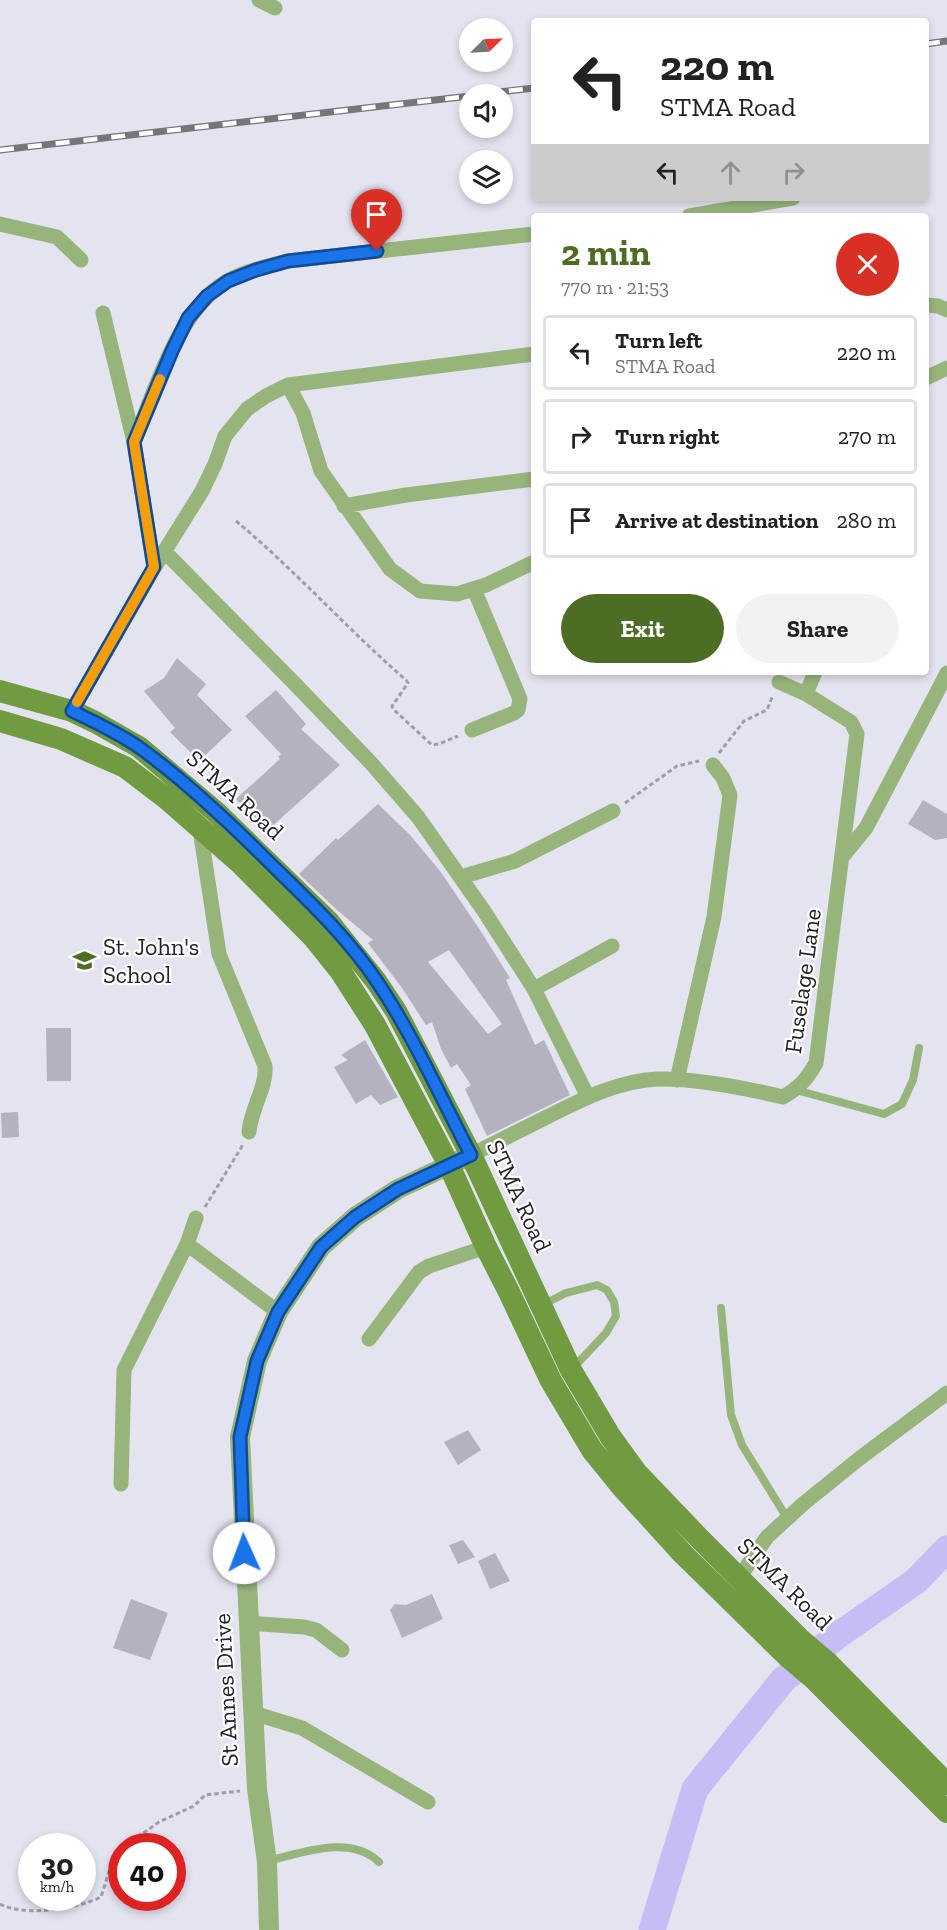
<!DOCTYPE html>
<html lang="en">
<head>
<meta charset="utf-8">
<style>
  :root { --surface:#fff; --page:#f2f2f2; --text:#222; --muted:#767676; --line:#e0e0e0; --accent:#4c6d23 }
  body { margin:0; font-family:"Zilla Slab",serif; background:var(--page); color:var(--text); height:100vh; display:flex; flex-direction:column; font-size:22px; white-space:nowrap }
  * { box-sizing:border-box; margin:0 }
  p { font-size:20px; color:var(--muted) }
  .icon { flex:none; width:33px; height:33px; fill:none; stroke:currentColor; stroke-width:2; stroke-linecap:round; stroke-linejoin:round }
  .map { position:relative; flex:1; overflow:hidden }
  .details { position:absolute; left:531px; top:213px; width:398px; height:462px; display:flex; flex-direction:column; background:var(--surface); border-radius:6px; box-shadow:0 3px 9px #0003 }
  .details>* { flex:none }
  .top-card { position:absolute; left:531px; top:18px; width:398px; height:183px; border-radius:6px; box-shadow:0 3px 9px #0003; background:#fff; color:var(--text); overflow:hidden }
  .needle { width:39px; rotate:66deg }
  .buttons { position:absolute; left:459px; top:18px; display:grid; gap:12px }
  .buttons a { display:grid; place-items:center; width:54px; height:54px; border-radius:50%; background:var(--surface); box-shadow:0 3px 9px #0003; font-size:30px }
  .speed { position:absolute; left:18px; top:1833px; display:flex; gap:12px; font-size:30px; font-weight:700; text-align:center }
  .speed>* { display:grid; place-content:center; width:78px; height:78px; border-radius:50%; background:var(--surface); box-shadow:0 3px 9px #0003; line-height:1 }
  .speed small { font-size:15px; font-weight:400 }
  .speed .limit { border:9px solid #d22; background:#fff; color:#111 }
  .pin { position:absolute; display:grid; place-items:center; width:51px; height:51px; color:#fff; margin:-62px -26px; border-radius:50% 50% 50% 0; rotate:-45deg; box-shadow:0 0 6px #0007 }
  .pin .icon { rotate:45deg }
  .me { position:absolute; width:66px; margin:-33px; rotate:358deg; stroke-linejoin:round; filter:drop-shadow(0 0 4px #0008) }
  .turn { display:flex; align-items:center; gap:21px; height:126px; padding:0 30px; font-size:27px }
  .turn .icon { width:78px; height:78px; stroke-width:2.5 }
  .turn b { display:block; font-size:42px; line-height:51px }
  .lanes { display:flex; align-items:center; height:57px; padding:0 30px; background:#0003; justify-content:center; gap:30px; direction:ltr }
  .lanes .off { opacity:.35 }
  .round { display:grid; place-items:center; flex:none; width:63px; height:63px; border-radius:32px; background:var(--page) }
  .summary { display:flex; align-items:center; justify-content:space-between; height:102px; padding:0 30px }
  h1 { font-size:36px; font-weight:800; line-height:45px; color:var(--accent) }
  .cta { display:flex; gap:12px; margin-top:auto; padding:12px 30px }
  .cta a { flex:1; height:69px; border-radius:36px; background:var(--accent); color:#fff; font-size:24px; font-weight:800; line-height:69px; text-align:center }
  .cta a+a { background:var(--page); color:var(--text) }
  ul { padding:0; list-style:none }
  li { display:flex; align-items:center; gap:18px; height:75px; margin:0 12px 9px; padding:0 18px; border:3px solid var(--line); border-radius:6px }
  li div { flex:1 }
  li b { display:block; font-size:22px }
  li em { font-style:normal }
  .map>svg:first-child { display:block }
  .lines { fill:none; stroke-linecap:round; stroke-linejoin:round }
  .river { stroke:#c6bdf5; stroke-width:27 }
  .building { fill:#b3b2be; fill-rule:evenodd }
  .path { stroke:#9e9ea8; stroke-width:3; stroke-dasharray:4.5 3; stroke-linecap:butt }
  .service { stroke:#97b47b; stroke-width:8 }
  .minor { stroke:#97b47b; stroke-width:15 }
  .tertiary { stroke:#97b47b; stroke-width:20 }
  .secondary { stroke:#719b40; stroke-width:22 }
  .rail-casing { stroke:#76757d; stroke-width:7 }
  .rail { stroke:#fff; stroke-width:4.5; stroke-dasharray:14; stroke-linecap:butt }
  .route-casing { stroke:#114b97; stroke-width:15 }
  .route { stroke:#1a73e8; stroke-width:10 }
  .slow { stroke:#f59e0b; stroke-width:10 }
  .labels { text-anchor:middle; stroke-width:4.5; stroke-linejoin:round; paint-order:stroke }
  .street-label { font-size:24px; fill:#232327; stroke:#fff }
  .poi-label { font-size:24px; fill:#232327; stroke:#fff; text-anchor:start }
</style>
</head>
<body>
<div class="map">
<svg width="947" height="1930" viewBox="0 0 947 1930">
  <rect width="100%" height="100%" fill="#e4e3f0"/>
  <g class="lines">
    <path class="river" d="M652,1930L695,1789L783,1680L837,1636L916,1581L947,1549"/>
  </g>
  <path class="building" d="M177,658L206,684L197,695L232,730L199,761L170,732L175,728L144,691L164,678Z
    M276,690L306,724L301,729L340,765L268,830L236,799L280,759L278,757L281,754L245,716Z
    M923,800L947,814V838L935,840L908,824Z
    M378,804L410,835L440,871L480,930L510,978L506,980L535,1045L544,1040L570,1095L487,1136L465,1089L471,1085L457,1064L451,1068L441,1049L432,1022L426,1025L402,988L368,943L373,940L337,910L299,874L336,838L338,840ZM449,950L502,1024L488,1034L428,962Z
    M46,1028H71V1081H47Z
    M365,1040L398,1097L380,1105L371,1095L356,1104L334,1067L348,1060L341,1055Z
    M18,1112L19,1137L2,1138L1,1113Z
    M468,1430L481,1450L458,1465L444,1442Z
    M463,1540L475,1557L458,1564L449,1545Z
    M495,1553L510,1581L490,1589L478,1561Z
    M432,1594L443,1619L402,1638L390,1610L395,1604L406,1605Z
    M131,1599L168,1613L150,1660L113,1648Z"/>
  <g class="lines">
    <path class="path" d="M236,521C296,571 347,629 406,680L408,683L392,706L393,709L432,745L439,744L458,736
      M719,753L744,721L767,710L773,695
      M625,803L677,766L699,761
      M205,1207L244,1143
      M125,1846L159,1822L194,1806L205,1795L240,1791
      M0,1904C25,1917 77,1909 101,1897L112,1862L122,1849"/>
    <path class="service" d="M796,1090L884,1114L902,1104L913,1080L919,1048
      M542,1305L566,1293L597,1285L607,1290L614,1302L616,1316L606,1333L574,1367
      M721,1308L731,1415L742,1445L787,1518
      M268,1861C302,1853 350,1834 379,1862"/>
    <path class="minor" d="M259,0L275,8
      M689,216L793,198
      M0,224L57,237L81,260
      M926,305L938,306L947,310
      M103,313L134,442L154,568
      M926,378L947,368
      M288,385L303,413L321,471L390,569L420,591L457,594L486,585L534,562
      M134,442C155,391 177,311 227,281C245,271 268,266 288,261L534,234
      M344,506L406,495L534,479
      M165,552L295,684L371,763L418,817L484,911L534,989L588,1097
      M806,694L815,672
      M72,711L154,568L202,491L215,464L225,436L247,409L266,396L288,385L534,354
      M472,730L514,713L518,710L520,699L474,589
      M200,829L219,954L265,1066C267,1087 251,1108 249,1132
      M843,856L866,828L947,673
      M461,877L515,861L613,811
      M534,989L612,946
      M677,1080L714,917L730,795L723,778L713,765
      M471,1155C497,1142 523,1129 549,1116C583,1099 618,1081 657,1079C696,1078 745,1088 783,1097C799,1088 807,1079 816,1063L857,734L851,722L806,694L779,682
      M196,1218L187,1244L278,1312
      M369,1339L419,1272L429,1266L486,1247
      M121,1484L124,1370L187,1244
      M739,1578L767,1537L803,1504L860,1458L947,1393
      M247,1623L304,1627L316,1630L342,1650
      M253,1713L302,1728L428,1802"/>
    <path class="tertiary" d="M269,1930L267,1862L257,1789L240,1437L257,1361L278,1312L321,1247L355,1217L398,1189L462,1159"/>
    <path class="secondary" d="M0,691L72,711L95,722L139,747L216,812L329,922L376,981L396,1011L471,1155L571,1370L610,1436L636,1472L699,1538L800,1639L827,1662L947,1784
      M0,721L61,739L125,767L167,799L241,864L313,937L341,972L375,1025L449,1165L486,1247L509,1292L551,1381L592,1450L622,1487L683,1554L787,1656L813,1678L947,1812"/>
    <defs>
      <path id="rail" d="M926,44L947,41
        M481,94L534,88
        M0,150L470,96"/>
    </defs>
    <use href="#rail" class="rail-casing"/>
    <use href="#rail" class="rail"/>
  </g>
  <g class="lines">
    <defs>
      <path id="route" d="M244,1553L240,1437L257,1361L278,1312L321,1247L355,1217L398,1189L471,1155C441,1098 414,1037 378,983C349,939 310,902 272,865C231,824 187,782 140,748C119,733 95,722 72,711L154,567L134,442L172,351L188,318L207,296L228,281L256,270L288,261L377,251"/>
    </defs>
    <use href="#route" class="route-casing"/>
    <use href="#route" class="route"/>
    <path class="slow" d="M77,702L154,567L134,442L160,379"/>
  </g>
  <defs>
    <symbol id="school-bare" viewBox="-9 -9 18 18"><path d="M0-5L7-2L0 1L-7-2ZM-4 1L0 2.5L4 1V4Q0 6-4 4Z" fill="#4c6d23" stroke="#fff" stroke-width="2.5" paint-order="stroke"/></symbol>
  </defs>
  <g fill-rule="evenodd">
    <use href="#school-bare" x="68" y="944" width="33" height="33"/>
  </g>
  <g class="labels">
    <g class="street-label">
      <text transform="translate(235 795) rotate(42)" y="8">STMA Road</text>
      <text transform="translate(803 981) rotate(-82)" y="8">Fuselage Lane</text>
      <text transform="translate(519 1196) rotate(65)" y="8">STMA Road</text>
      <text transform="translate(785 1584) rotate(44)" y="8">STMA Road</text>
      <text transform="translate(226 1690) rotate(-93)" y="8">St Annes Drive</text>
    </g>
    <g class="poi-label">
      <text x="103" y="955">St. John's<tspan x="103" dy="28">School</tspan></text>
    </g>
  </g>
</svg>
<div class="buttons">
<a><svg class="needle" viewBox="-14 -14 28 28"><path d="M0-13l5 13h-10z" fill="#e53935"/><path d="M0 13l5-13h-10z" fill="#767676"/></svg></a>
<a><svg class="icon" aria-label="sound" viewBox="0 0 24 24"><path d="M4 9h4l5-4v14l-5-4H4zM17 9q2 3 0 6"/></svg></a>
<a><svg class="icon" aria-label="layers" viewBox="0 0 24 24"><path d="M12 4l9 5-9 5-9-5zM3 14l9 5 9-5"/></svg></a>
</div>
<div class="speed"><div>30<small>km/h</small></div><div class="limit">40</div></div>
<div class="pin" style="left:377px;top:251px;background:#d93025"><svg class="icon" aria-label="arrive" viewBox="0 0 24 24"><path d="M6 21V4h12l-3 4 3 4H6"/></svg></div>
<svg class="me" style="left:244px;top:1553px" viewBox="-20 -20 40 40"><circle r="19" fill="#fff"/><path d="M0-13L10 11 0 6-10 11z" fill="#1a73e8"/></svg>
<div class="top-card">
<div class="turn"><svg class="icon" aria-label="left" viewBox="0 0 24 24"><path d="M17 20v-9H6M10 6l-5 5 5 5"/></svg><div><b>220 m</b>STMA Road</div></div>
<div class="lanes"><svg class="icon" aria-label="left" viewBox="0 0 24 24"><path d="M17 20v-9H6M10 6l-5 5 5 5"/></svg><svg class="icon off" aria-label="ahead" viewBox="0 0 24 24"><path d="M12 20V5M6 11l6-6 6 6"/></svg><svg class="icon off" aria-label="right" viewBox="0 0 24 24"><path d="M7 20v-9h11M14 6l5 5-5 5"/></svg></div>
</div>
<section class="details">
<div class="summary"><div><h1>2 min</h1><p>770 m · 21:53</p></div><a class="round" style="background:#d93025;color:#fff"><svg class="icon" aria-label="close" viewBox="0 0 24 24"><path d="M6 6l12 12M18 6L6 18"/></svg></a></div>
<ul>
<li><svg class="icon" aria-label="left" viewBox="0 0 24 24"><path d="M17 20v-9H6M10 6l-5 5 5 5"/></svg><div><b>Turn left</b><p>STMA Road</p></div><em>220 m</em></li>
<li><svg class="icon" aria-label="right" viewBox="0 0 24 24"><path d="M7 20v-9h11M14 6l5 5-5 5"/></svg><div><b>Turn right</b></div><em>270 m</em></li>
<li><svg class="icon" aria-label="arrive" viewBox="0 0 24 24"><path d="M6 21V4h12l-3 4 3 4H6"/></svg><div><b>Arrive at destination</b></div><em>280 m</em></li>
</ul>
<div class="cta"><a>Exit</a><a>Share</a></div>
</section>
</div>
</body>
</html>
